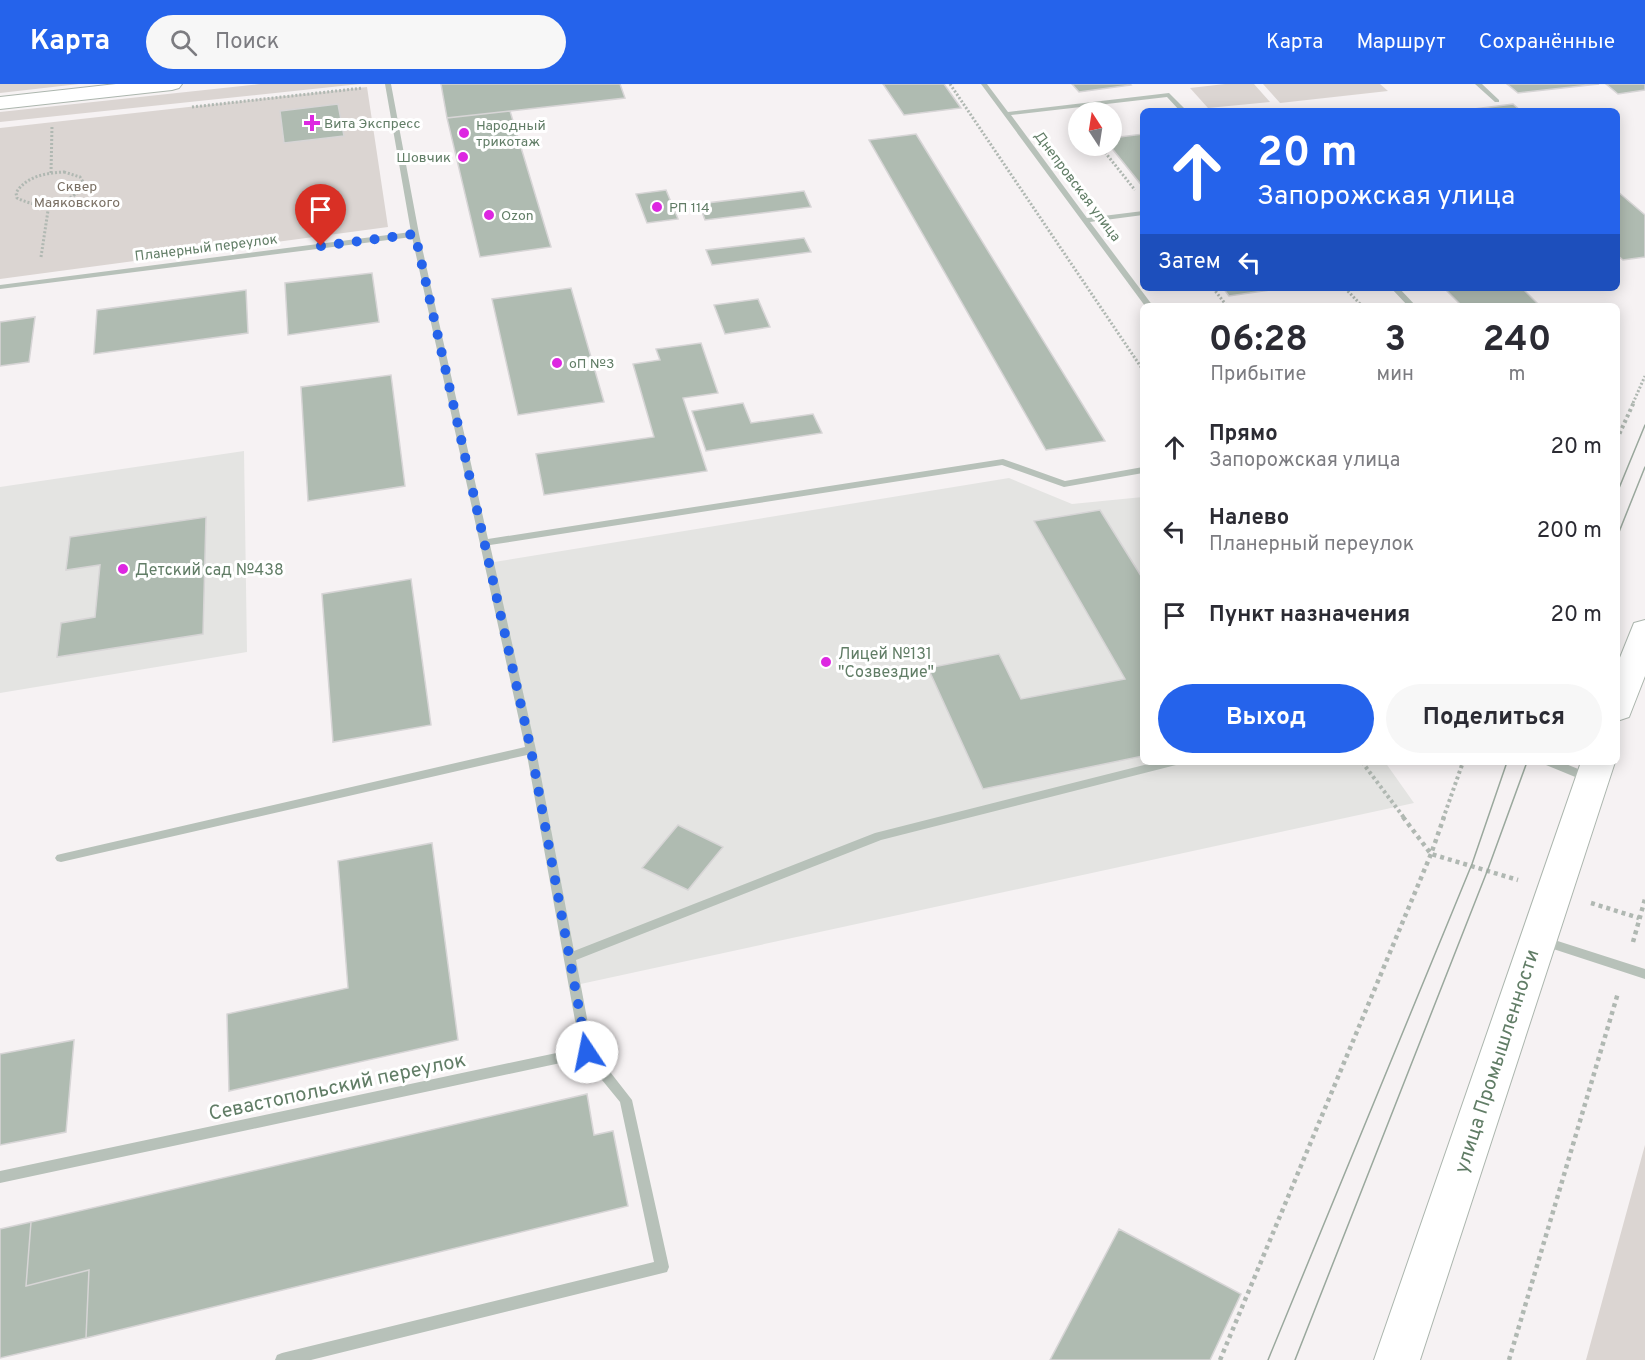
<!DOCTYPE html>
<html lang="ru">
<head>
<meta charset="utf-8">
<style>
  :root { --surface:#fff; --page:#f7f7f7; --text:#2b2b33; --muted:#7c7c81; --accent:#2563eb }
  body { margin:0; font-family:Overpass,sans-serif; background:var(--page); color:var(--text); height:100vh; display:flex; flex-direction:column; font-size:22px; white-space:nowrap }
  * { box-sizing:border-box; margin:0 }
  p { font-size:20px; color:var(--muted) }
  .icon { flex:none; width:33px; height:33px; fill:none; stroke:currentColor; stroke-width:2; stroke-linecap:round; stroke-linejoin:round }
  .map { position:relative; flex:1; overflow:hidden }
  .sheet { position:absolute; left:1140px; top:219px; width:480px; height:462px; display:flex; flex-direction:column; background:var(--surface); border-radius:9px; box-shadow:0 3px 15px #0003 }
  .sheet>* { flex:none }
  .banner { position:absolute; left:1140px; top:24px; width:480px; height:183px; border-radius:9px; box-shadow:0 3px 15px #0003; background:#2563eb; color:#fff; overflow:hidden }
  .needle { width:39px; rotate:348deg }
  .fabs { position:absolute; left:1068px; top:18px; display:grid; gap:12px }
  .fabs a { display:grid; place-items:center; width:54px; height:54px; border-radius:50%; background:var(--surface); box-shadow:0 3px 15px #0003; font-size:30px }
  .pin { position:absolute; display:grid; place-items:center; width:51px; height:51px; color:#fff; margin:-62px -26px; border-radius:50% 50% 50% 0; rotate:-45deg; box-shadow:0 0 6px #0007 }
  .pin .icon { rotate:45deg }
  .me { position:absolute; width:66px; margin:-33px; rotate:349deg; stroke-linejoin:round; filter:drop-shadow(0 0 4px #0008) }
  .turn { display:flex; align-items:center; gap:21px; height:126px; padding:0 18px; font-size:27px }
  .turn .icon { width:78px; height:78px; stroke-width:2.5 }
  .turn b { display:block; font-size:42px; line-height:51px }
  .then { display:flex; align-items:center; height:57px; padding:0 18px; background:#0003; gap:12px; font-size:22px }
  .eta { display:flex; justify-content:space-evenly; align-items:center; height:102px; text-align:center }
  .eta b { font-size:36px; font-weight:700; line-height:42px }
  .action { display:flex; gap:12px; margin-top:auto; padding:12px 18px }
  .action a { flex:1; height:69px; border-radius:36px; background:var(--accent); color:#fff; font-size:24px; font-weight:700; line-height:69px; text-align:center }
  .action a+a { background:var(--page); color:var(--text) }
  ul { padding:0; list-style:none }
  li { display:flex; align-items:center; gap:18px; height:84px; padding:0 18px }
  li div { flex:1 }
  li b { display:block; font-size:22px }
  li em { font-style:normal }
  header { display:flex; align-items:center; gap:36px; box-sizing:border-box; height:84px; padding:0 30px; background:var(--accent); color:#fff }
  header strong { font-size:28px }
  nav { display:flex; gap:33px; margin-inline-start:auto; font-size:21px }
  .search { width:420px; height:54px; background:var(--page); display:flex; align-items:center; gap:15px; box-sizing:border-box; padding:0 21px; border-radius:33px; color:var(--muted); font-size:22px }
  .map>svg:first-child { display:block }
  .built { fill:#e4e4e2 }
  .green { fill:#dbd5d2 }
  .building { fill:#afbbb1; stroke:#d7d5d6; stroke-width:1.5 }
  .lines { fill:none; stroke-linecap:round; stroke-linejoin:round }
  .major-casing { stroke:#acb6ae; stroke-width:2 }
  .path-far2 { stroke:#b0b8b2; stroke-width:3; stroke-dasharray:2 2; stroke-linecap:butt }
  .path-far1 { stroke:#b0b8b2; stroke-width:4; stroke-dasharray:3 3; stroke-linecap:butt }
  .path { stroke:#b0b8b2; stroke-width:4.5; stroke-dasharray:4 4; stroke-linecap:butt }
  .minor { fill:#b7c1b9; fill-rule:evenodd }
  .major { fill:#fff; fill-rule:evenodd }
  .tram { stroke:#9aa89d; stroke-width:1.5 }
  .route { stroke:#2563eb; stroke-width:10; stroke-dasharray:0 18 }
  .poi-dot { fill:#dd27e1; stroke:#fff; stroke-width:2 }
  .labels { text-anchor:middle; stroke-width:6; stroke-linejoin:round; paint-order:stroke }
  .far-poi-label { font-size:14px; fill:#617d66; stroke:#fff; text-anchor:start }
  .far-park-label { font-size:14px; fill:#7a7064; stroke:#fff }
  .far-street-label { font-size:14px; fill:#617d66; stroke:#fff }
  .poi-label { font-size:16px; fill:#617d66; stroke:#fff; text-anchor:start }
  .near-street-label { font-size:20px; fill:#617d66; stroke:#fff }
</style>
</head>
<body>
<header>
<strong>Карта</strong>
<div class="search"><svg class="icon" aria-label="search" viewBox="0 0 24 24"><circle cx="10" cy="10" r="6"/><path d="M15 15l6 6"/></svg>Поиск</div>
<nav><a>Карта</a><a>Маршрут</a><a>Сохранённые</a></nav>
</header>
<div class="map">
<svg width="1645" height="1276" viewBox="0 0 1645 1276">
  <rect width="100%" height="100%" fill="#f6f2f3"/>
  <path class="built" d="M244,367L247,568L0,609V403Z
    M1009,394L1072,420L1143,413V678H1385L1414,719L576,901L488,479Z"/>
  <path class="green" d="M0,0H79L0,9Z
    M260,0H360L0,38V28Z
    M1225,0H1254L1270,18L1208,24L1190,4Z
    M1263,0H1380L1388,7L1280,19Z
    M367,3L388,143L0,195V44Z
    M1645,1061V1276H1586Z"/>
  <path class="building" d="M441,0H620L625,14L447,34Z
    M883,0H944L961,24L904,31Z
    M1072,0H1130L1131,1L1079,8Z
    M1507,0H1599L1518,9Z
    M1606,0H1645V6L1618,10Z
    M338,20L344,52L284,59L280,27Z
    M1513,20L1521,27H1458Z
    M510,27L551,163L480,173L447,34Z
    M916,50L1105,357L1046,366L869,56Z
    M1143,50V103L1110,62L1112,54Z
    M666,106L678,135L647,139L636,110Z
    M804,107L811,123L705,136L699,120Z
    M1617,107L1645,131V173L1623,176L1617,171Z
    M804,154L811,168L712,181L706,166Z
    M372,189L379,238L288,251L285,199Z
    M571,204L604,318L518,331L492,215Z
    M1223,204H1285L1229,212Z
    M1444,204H1522L1540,222H1462Z
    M246,206L248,249L94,270L97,226Z
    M758,215L770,243L725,250L714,221Z
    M35,233L29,278L0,282V238Z
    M701,259L718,309L683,314L707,387L544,411L536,370L654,353L633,280L660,276L656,265Z
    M391,291L405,402L308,417L301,303Z
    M743,319L751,339L813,330L822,349L706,367L692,327Z
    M1100,426L1143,495V672L983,705L928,584L999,570L1021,615L1125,595L1034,437Z
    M206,433L203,550L57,573L61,539L95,533L100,481L66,486L70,453Z
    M411,495L431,641L333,658L322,510Z
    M678,741L723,763L688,806L642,784Z
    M432,759L458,956L229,1007L227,930L348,904L338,777Z
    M74,956L66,1048L0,1061V970Z
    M587,1010L594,1051L613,1047L628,1122L86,1254L89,1186L26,1202L31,1138Z
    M31,1138L26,1202L89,1186L86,1254L0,1274V1145Z
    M1119,1145L1241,1210L1210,1276H1050Z"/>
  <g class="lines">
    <defs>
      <path id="major" d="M116,0H182L179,4L172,6L0,25V13Z
        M1645,536V592L1629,633L1617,637V581L1634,539Z
        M1581,678H1615L1420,1276H1374Z"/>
    </defs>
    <use href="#major" class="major-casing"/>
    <path class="path-far2" d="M950,0L1143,286
      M192,23L363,4
      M1100,62L1135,106
      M64,88L80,93L85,101C68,122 40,126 17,114L16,109C26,92 46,89 64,88Z
      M51,89L52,42
      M41,173L49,120
      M1213,204L1227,222
      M1345,204L1362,222
      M1633,319L1645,292"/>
    <path class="path-far1" d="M1617,355L1634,318
      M1362,678L1405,735
      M1443,735L1463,678"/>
    <path class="path" d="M1403,733L1431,770L1518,796
      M1591,819L1639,834
      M1633,858L1645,815
      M1220,1276L1431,770L1444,733
      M1509,1276L1618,909"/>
    <path class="minor" d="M385,0H391L419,150L488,455L1003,375L1065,397L1143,383V389L1064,403L1002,381L490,461L536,666L574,867L875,749L1156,678H1177L1176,681L1172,682L881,756L576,876L593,966L632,1016L669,1183L667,1188L311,1276H275L277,1271L282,1269L654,1178L620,1018L584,974L0,1099V1087L580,964L527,671L61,778L57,777L55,774L57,771L61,770L525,663L412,153L0,205V201L411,148Z
      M981,0H987L1008,28L1169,9L1187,27H1180L1167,13L1011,31L1087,134L1143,127V131L1090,138L1153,222H1145Z
      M1475,0H1482L1499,16V18H1495Z
      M1432,25L1435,26L1436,27H1429Z
      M1391,204H1399L1416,222H1408Z
      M1545,678H1561L1593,691L1594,694L1593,697H1585L1546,681Z
      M1542,852L1645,885V895L1538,860L1536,857L1538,854Z"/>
    <use href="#major" class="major"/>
    <path class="tram" d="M1617,409L1645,341
      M1617,453L1645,383
      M1268,1276L1472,780L1507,678
      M1295,1276L1488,785L1527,678"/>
  </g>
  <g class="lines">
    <path class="route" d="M321,162L415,150L531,666L587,968"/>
  </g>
  <g class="poi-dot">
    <path d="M309 30h6v6h6v6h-6v6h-6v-6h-6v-6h6z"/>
    <circle cx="464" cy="49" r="6"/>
    <circle cx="463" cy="73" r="6"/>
    <circle cx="657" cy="123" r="6"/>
    <circle cx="489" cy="131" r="6"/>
    <circle cx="557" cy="279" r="6"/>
    <circle cx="123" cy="485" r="6"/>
    <circle cx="826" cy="578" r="6"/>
  </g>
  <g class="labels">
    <g class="far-poi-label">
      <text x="324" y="44">Вита Экспресс</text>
      <text x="476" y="46">Народный<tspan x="476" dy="16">трикотаж</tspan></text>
      <text x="451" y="78" text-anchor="end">Шовчик</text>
      <text x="669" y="128">РП 114</text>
      <text x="501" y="136">Ozon</text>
      <text x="569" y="284">оП №3</text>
    </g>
    <g class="far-park-label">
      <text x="77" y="107">Сквер<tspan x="77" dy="16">Маяковского</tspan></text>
    </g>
    <g class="far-street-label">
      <text transform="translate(1078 102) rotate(53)" y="5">Днепровская улица</text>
      <text transform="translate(206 163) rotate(-7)" y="5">Планерный переулок</text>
    </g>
    <g class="poi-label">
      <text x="135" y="491">Детский сад №438</text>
      <text x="838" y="575">Лицей №131<tspan x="838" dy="18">"Созвездие"</tspan></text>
    </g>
    <g class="near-street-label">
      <text transform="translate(1496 977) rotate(-72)" y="7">улица Промышленности</text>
      <text transform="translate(337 1002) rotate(-12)" y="7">Севастопольский переулок</text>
    </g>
  </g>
</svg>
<div class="fabs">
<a><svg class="needle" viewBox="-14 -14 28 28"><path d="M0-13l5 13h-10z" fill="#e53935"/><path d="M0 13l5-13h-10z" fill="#7c7c81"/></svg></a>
</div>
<div class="pin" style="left:321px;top:162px;background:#d93025"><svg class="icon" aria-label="arrive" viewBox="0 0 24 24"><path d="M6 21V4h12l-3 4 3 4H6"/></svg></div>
<svg class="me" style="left:587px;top:968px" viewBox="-20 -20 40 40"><circle r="19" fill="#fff"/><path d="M0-13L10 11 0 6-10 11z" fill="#2563eb"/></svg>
<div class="banner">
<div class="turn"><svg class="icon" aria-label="ahead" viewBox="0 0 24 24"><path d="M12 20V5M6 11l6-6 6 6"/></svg><div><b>20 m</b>Запорожская улица</div></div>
<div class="then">Затем<svg class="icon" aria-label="left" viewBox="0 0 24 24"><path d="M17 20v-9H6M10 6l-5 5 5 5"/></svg></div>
</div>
<section class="sheet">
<div class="eta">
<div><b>06:28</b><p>Прибытие</p></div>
<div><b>3</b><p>мин</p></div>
<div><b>240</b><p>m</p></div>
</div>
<ul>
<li><svg class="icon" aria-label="ahead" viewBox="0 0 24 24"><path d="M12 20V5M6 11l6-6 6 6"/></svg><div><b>Прямо</b><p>Запорожская улица</p></div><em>20 m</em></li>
<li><svg class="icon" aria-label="left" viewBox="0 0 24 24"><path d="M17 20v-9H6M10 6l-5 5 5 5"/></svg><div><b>Налево</b><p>Планерный переулок</p></div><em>200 m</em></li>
<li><svg class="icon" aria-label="arrive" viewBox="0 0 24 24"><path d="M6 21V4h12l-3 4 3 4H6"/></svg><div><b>Пункт назначения</b></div><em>20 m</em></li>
</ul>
<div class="action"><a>Выход</a><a>Поделиться</a></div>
</section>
</div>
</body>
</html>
